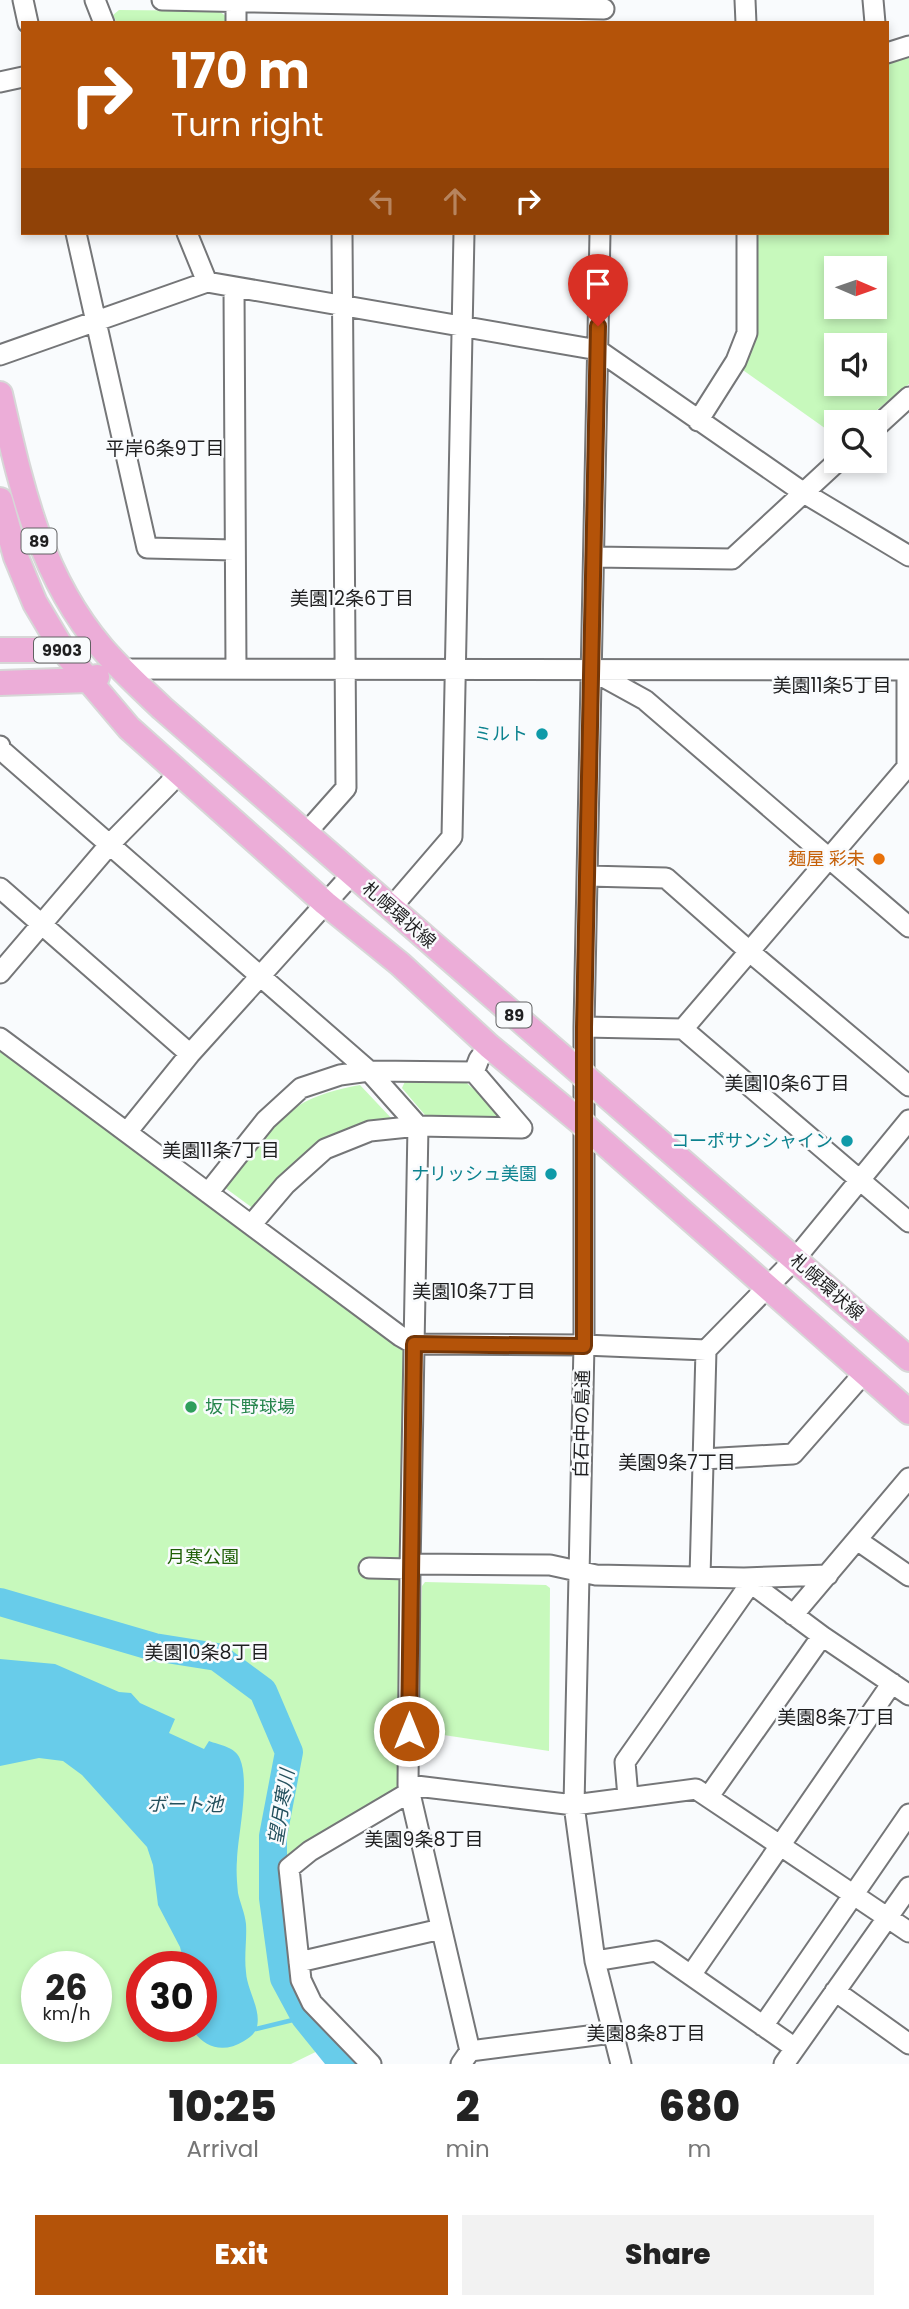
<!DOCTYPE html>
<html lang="en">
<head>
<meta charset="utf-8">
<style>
  :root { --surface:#fff; --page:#f2f2f2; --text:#222; --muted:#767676; --accent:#b45309 }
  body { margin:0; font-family:Poppins,"Noto Sans JP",sans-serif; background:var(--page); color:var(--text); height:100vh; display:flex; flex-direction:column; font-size:26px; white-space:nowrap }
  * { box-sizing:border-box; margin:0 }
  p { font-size:23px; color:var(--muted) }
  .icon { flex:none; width:38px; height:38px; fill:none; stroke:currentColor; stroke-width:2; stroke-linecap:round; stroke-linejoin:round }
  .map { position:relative; height:2064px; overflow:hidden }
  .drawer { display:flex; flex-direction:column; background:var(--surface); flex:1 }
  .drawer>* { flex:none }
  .banner { position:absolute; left:21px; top:21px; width:868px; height:214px; border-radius:0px; box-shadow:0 4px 10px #0003; background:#b45309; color:#fff; overflow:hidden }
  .needle { width:46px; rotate:92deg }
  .controls { position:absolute; left:824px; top:256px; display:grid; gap:14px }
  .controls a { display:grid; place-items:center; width:63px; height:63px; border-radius:0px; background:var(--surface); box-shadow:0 4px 10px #0003; font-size:35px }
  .speed { position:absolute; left:21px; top:1951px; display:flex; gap:14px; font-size:35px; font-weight:700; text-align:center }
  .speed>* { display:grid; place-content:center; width:91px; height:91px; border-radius:50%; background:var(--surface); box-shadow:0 4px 10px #0003; line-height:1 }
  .speed small { font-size:18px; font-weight:400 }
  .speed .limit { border:10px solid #d22; background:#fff; color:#111 }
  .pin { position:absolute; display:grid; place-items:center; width:60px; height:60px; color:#fff; margin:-72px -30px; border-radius:50% 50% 50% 0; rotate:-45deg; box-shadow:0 0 7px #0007 }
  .pin .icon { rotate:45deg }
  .me { position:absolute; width:77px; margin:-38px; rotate:0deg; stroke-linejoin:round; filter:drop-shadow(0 0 5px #0008) }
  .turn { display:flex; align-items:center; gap:24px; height:147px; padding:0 35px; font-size:32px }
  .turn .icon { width:91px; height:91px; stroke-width:2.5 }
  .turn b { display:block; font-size:49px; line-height:60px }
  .lanes { display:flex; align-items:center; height:66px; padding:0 35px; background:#0003; justify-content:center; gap:35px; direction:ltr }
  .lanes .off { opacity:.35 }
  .eta { display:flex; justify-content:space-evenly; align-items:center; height:119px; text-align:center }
  .eta b { font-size:42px; font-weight:800; line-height:49px }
  .cta { display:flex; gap:14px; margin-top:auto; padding:14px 35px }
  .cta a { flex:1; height:80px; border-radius:0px; background:var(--accent); color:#fff; font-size:28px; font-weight:800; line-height:80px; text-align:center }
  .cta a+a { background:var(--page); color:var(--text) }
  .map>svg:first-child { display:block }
  .green { fill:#c7f9bc; fill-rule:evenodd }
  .water { fill:#68ccea }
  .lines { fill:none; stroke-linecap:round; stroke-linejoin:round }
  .stream { stroke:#68ccea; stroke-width:4.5 }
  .river { stroke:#68ccea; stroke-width:28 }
  .minor-casing { stroke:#757678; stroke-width:23 }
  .major-casing { stroke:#d7d7d7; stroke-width:28 }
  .minor { stroke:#fff; stroke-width:19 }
  .major { stroke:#ecadd8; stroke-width:24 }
  .route-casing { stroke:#753606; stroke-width:18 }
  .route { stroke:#b45309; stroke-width:12 }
  .culture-dot { fill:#0f9aa8; stroke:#f9fbfd; stroke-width:2.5 }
  .food-dot { fill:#e8710a; stroke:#f9fbfd; stroke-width:2.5 }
  .leisure-dot { fill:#2e9e5b; stroke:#f9fbfd; stroke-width:2.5 }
  .labels { text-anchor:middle; stroke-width:5; stroke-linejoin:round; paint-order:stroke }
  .shield { fill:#f9fbfd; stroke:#606162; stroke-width:2 }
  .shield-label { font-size:16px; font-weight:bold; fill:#1f1f20 }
  .culture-label { font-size:18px; fill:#0d838f; stroke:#f9fbfd; text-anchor:end }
  .food-label { font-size:18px; fill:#c56008; stroke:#f9fbfd; text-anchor:end }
  .street-label { font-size:18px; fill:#1f1f20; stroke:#f9fbfd }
  .leisure-label { font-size:18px; fill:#27864d; stroke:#f9fbfd; text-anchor:start }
  .park-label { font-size:18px; fill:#1e5f05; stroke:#f9fbfd }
  .neighbourhood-label { font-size:19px; fill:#1f1f20; stroke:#f9fbfd }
  .water-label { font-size:19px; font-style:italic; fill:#24505d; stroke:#f9fbfd }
</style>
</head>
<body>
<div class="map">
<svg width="909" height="2064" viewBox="0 0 909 2064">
  <rect width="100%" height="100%" fill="#f9fbfd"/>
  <path class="green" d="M119,10L219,11L227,17V23H117L113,15Z
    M909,57V384L862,422H836V436L740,368L758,325L756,233H887V64ZM836,268H875V306H836ZM836,345H875V383H836Z
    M0,1051L407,1349L405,1765L397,1791L287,1859L309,2011L323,2030L336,2042L291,2064H0ZM37,1967H96V2026H37ZM142,1967H201V2026H142Z
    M407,1077L463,1080L496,1108L498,1117L492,1123L430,1121L402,1088Z
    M360,1085L393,1120L348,1129L322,1143L258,1212L224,1187C243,1164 274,1120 298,1106C317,1094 339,1089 360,1085Z
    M425,1582L546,1585L550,1588L549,1751L417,1731L422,1586Z"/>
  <path class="water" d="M0,1659L55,1664L119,1692L131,1693L140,1703L175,1719L169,1733L204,1749L209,1741C219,1745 236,1747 240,1759C250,1783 238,1834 237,1860C236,1871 237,1882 238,1893C240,1903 245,1913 246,1924C247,1940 244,1956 246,1972C247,1991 263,2011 256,2030C253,2035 249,2038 244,2041C223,2054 203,2048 191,2027L201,2026V1967H185L180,1947L158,1905L153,1865L147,1847L82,1775L63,1761L39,1758L0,1766Z"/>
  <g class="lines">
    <path class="stream" d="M256,2029L305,2017"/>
    <path class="river" d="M0,1602L154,1647L217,1657L263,1691L289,1752L273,1836V1898L284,1978L305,2017L343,2064"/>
    <defs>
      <path id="minor" d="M23,0L28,23
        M95,0L104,23
        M162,0L604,9
        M745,0L746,23
        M873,0L875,23
        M236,1V23
        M887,53L909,46
        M0,82L23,77
        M76,233L147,548L234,550
        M187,233L207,282
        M600,233L584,1027V1345L574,1805L595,1961L621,2064
        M234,287L236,669
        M0,355L207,282L598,350L804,493L909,556
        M698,421L736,361L747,333V233
        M875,428L909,397
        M594,557L732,559L839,460
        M121,669L909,670
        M907,670V767L909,768
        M596,673L645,700L909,927
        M0,746V749L369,1071L418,1126L410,1569L408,1785L470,2051
        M306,833L346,788L342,233
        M588,876L666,878L750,952L909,1086
        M0,888L190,1054
        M391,908L452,837L464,233
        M0,973L110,844L169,784L178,772
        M584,1027L683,1029L909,1222
        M683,1029L907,767
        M0,1038L400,1336L414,1344L584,1345L706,1350L795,1259L909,1120
        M127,1132L190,1054L353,873
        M208,1193L266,1120L301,1088L340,1075L369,1071L474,1072L479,1059L489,1046
        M251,1225L285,1185L325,1149L370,1131L418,1126L522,1128L474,1072
        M703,1459L793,1454L864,1373
        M857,1540L909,1576
        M410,1564L550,1565L596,1575L744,1578L828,1575
        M369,1568L410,1569
        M700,1577L706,1350
        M744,1578L822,1636L909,1695
        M793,1615L909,1478
        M408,1785L574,1805L696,1789L909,1932
        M709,1796L822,1636
        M628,1797L625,1762L750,1584
        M595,1961L656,1951L795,2048
        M299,1962L441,1929
        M691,1975L892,1683
        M835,1991L909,2044
        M763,2026L909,1814
        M371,2064L312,2003L301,1980L289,1868L310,1851L410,1792
        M461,2064L470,2051L612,2033
        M784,2064L909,1887"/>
      <path id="major" d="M0,394C21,485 39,574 102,648C121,670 142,689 162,708L909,1359
        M0,500L16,557L35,603L63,650L129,728L325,903L400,964L489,1046L584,1125L909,1412
        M0,650H63L74,653
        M0,683L88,680L97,677"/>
    </defs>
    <use href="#minor" class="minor-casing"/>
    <use href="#major" class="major-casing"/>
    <use href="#minor" class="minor"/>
    <use href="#major" class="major"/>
  </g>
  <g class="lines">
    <defs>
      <path id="route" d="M409,1731L414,1344L584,1346V1027L598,326"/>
    </defs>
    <use href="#route" class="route-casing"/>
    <use href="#route" class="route"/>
  </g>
  <g class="culture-dot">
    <circle cx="542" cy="734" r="7"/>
    <circle cx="847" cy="1141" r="7"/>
    <circle cx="551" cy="1174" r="7"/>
  </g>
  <circle class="food-dot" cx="879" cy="859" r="7"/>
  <circle class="leisure-dot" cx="191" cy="1407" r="7"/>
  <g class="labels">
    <g class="shield">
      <rect x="21.5" y="528.5" width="35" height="25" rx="5"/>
      <rect x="34" y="637.5" width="56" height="25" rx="5"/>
      <rect x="496.5" y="1002.5" width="35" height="25" rx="5"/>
    </g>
    <g class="shield-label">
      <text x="39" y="547">89</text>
      <text x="62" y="656">9903</text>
      <text x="514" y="1021">89</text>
    </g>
    <g class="culture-label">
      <text x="528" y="740">ミルト</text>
      <text x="833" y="1147">コーポサンシャイン</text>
      <text x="537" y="1180">ナリッシュ美園</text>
    </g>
    <g class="food-label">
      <text x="865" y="865">麺屋 彩未</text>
    </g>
    <g class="street-label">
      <text transform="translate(399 915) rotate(41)" y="6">札幌環状線</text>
      <text transform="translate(827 1287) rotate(41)" y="6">札幌環状線</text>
      <text transform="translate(582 1424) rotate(-89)" y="6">白石中の島通</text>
    </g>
    <g class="leisure-label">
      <text x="205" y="1413">坂下野球場</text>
    </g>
    <g class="park-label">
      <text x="203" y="1563">月寒公園</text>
    </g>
    <g class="neighbourhood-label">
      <text x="165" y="455">平岸6条9丁目</text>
      <text x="352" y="605">美園12条6丁目</text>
      <text x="832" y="692">美園11条5丁目</text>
      <text x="787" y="1090">美園10条6丁目</text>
      <text x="221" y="1157">美園11条7丁目</text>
      <text x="474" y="1298">美園10条7丁目</text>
      <text x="677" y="1469">美園9条7丁目</text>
      <text x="207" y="1659">美園10条8丁目</text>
      <text x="836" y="1724">美園8条7丁目</text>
      <text x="424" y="1846">美園9条8丁目</text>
      <text x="646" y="2040">美園8条8丁目</text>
    </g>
    <g class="water-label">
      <text x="185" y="1811">ボート池</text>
      <text transform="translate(281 1807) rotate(-81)" y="7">望月寒川</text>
    </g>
  </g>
</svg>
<div class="controls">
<a><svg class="needle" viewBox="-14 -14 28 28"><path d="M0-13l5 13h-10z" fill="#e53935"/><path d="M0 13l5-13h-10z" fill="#767676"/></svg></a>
<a><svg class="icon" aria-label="sound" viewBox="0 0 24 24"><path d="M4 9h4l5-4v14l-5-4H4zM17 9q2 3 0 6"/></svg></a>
<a><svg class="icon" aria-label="search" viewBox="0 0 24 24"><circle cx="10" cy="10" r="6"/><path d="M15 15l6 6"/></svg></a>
</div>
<div class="speed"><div>26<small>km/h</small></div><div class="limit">30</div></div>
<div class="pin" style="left:598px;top:326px;background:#d93025"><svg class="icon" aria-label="arrive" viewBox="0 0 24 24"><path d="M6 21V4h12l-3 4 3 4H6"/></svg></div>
<svg class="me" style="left:409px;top:1731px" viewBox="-20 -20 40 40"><circle r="17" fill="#b45309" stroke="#fff" stroke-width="3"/><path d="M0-11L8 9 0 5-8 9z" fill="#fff"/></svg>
<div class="banner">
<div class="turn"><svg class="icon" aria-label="right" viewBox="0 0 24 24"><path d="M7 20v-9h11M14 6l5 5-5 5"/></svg><div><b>170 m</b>Turn right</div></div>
<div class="lanes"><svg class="icon off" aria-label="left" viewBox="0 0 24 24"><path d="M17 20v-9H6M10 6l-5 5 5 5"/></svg><svg class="icon off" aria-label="ahead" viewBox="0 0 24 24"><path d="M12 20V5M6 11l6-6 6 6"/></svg><svg class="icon" aria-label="right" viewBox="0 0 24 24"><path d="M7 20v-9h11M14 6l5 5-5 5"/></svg></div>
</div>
</div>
<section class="drawer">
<div class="eta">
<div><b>10:25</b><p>Arrival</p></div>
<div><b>2</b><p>min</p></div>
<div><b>680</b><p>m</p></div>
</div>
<div class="cta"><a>Exit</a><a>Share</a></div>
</section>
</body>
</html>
